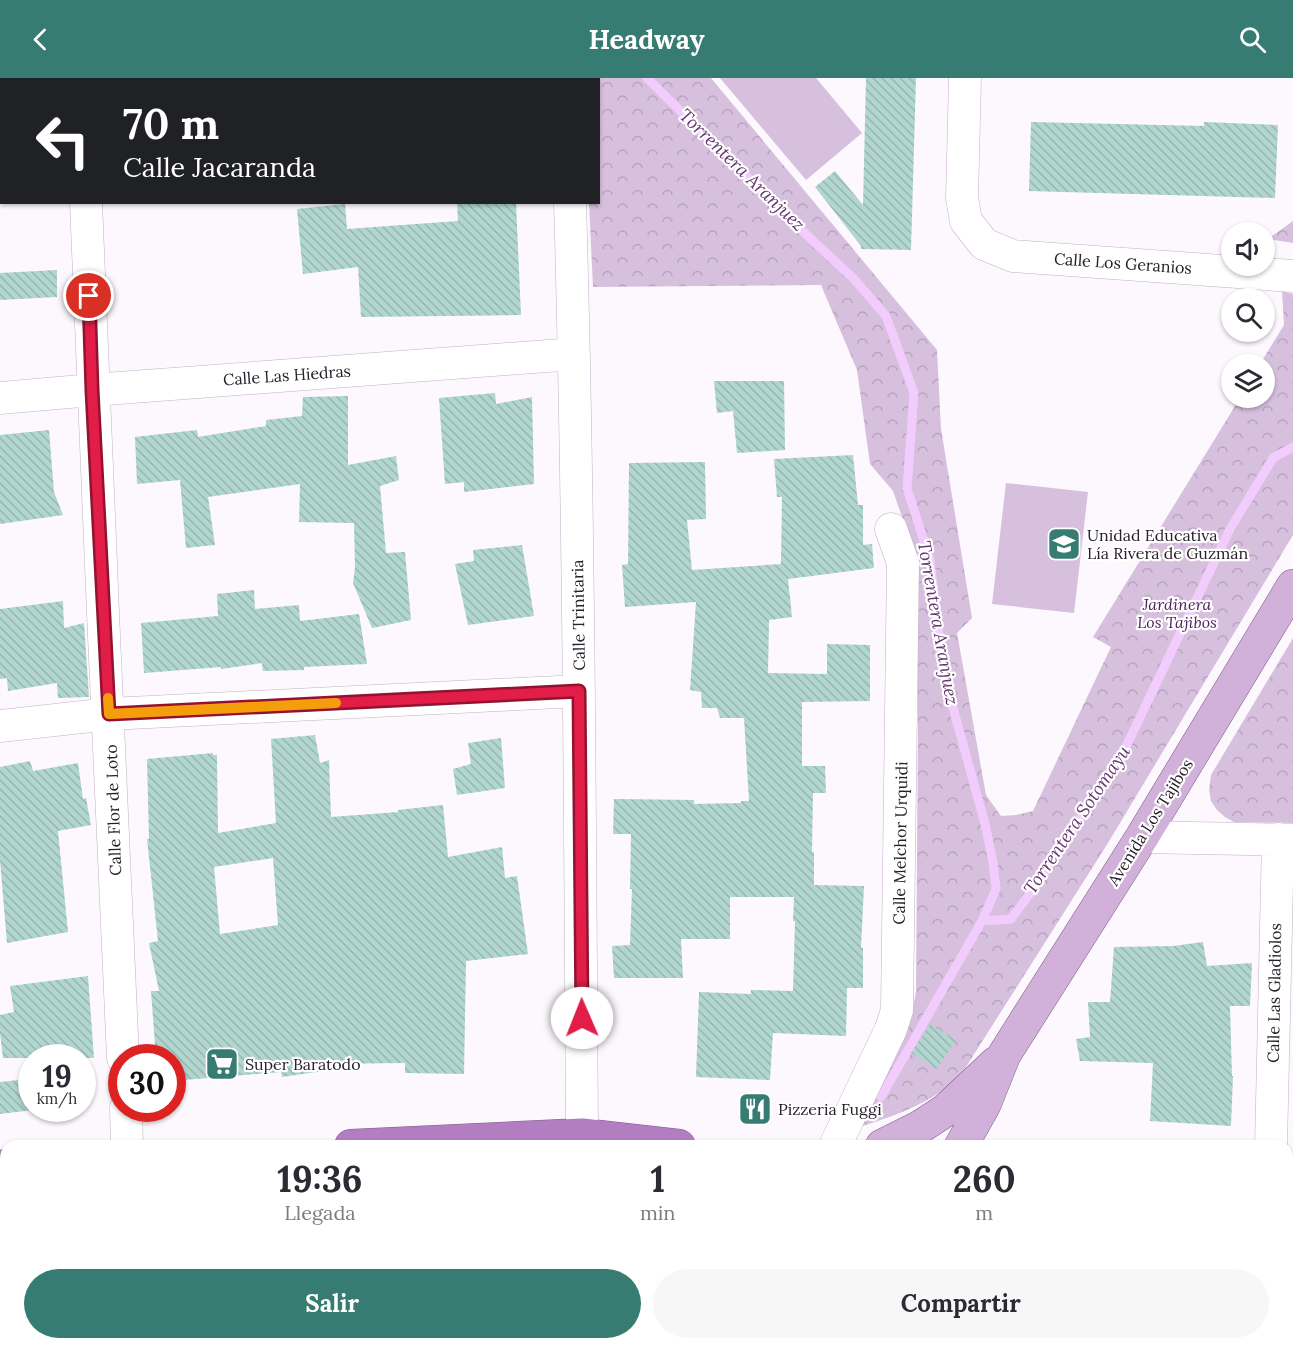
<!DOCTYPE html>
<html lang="es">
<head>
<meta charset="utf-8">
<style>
  :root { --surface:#fff; --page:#f7f7f7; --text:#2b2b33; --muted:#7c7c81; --accent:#377c72 }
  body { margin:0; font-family:Lora,serif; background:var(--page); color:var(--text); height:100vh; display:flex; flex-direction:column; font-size:22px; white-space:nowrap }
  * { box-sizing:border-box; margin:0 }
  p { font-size:20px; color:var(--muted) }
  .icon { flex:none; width:33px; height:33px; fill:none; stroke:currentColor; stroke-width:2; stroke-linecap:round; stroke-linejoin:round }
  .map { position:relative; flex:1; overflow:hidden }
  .details { position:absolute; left:0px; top:1062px; width:1293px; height:210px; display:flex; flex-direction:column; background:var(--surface); border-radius:18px 18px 0 0; box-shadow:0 2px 4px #0004 }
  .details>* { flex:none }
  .top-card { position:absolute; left:0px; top:0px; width:600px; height:126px; box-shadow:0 2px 4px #0004; background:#202124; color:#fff; overflow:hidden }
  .fabs { position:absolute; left:1221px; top:144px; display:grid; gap:12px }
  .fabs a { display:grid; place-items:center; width:54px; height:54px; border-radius:50%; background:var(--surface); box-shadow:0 2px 4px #0004; font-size:30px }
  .speed { position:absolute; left:18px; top:966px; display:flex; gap:12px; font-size:30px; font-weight:700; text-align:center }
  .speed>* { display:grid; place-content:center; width:78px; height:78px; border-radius:50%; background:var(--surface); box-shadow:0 2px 4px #0004; line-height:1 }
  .speed small { font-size:15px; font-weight:400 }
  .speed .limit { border:9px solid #d22; background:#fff; color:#111 }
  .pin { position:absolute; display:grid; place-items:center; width:51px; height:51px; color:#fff; margin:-26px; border:3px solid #fff; border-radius:50%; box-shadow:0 2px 6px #0007 }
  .me { position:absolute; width:66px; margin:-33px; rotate:359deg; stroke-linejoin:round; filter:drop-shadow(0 0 4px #0008) }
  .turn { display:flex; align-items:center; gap:21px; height:126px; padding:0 24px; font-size:27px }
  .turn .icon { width:78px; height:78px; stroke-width:2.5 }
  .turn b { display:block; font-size:42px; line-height:51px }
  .eta { display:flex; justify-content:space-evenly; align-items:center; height:102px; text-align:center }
  .eta b { font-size:36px; font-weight:700; line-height:42px }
  .action { display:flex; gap:12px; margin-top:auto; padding:12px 24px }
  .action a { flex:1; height:69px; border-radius:36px; background:var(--accent); color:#fff; font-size:24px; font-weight:700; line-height:69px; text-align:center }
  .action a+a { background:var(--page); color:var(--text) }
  header { display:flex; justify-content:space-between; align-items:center; height:78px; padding:0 24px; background:var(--accent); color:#fff; font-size:27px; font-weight:700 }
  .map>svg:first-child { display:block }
  .grass { fill:#d7bfde }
  .park { fill:url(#park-crowns) }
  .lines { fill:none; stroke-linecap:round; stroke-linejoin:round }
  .stream { stroke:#f3ccfe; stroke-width:9 }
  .building { fill:url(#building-back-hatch); fill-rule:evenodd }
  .minor-casing { stroke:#c3b0c8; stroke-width:33 }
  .major-casing { stroke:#825c8c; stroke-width:34 }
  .highway-casing { stroke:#825c8c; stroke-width:34 }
  .minor { stroke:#fff; stroke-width:32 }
  .major { stroke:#d1b1da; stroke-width:33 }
  .highway { stroke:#b27dc1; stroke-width:33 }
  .route-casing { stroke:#92132f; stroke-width:15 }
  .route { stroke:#e11d48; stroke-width:10 }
  .slow { stroke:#f59e0b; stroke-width:10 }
  .labels { text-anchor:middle; stroke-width:4.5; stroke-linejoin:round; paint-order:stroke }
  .street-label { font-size:16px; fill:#28202a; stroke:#fff }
  .poi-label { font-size:16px; fill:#28202a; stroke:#fff; text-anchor:start }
  .park-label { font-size:16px; font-style:italic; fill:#4f215c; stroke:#fff }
  .water-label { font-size:18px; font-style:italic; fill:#643571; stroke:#fff }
</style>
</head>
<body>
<header><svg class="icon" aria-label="back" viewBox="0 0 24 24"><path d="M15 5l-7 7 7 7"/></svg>Headway<svg class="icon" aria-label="search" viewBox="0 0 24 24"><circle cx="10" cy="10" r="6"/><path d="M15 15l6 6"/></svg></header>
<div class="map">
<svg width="1293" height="1272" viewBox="0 0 1293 1272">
  <defs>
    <pattern id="park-crowns" width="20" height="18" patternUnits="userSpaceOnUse" patternTransform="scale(1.5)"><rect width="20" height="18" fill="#d7bfde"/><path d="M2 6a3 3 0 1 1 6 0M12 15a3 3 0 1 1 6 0" fill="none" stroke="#b9a4bf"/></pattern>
    <pattern id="building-back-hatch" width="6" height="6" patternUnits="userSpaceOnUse" patternTransform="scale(1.5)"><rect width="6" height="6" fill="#b1d6cf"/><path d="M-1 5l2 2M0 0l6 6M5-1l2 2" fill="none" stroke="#98b7b2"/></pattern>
  </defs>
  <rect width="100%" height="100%" fill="#fcf8fd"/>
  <path class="grass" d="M720,0H816L862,55L806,102Z
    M1006,405L1088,414L1074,535L992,526Z
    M608,1266H861V1272H609Z"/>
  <path class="park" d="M551,0H711L937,272L941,351L972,540L957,555L986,717L1001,738L1016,737L1033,733L1111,569L1093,559L1240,320H1264V286H1260L1284,247L1282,213L1293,216V457L1108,765L966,989C959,996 953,1004 946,1010C921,1029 888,1040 859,1049L910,944L916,914L918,652L916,479L893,413L870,386L857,292L821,207L593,209L589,125L598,124V2H552Z
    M1293,143V165L1268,161Z
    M1293,560V745L1234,744L1225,739L1217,732L1211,723L1209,712L1211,697Z
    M609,1266H775L774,1272H615L609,1268Z"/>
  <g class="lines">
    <path class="stream" d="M647,0L797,148L854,201L886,238L914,315L907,410L930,482L944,597L985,746L993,784L996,811L982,843L881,1019
      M982,843L1011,841L1040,802L1123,675L1230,451L1273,380L1293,369
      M784,1266V1272"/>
  </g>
  <path class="building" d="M866,0H916L911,172L861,171V168L815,109L835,93L863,127Z
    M1031,44L1204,48V44L1278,47L1275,120L1029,113Z
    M457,124H516L521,237L361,239L358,189L303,196L297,131L345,126L347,151L458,143Z
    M57,192V219L0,222V195Z
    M714,303H784L785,372L737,375L733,333L717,335Z
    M495,315L496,326L532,319L534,406L464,414V404L445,406L439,320Z
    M348,318V387L396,378L399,402L380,408L386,475L405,474L411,542L372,550L353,505L355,489L354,445L299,444L300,406L208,419L215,467L186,470L180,402L137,406L135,359L197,352L198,359L266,348V342L302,338L303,319Z
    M49,352L54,414L63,437L0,446V357Z
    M853,377L858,427H863V467L872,466L874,490L788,501L792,539L769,542L768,595L827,596V566L870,567V623L802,624V688H825L826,715H813L812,774H814V807L864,808L861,870H863V910H847L846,958L773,955L770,1002L696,999L699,914L751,916V912L793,913L795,843H793L794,819H730V861H681L683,900H614L612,868L630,867L632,811H630L631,756H613L614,721L694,722V726L741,725V723H749L744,640H720L717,630H702L701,614L690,612L696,524L625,529L622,487L628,486L629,385L705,384L706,441L687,442L692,492L781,486L782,419H777L774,381Z
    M522,467L534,538L468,547L455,486L474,483L473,472Z
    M254,512L255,531L299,527L300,543L359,536L367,586L304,589V592L263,593L262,585L221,591V589L144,595L141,545L218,538L217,516Z
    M63,523L64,550L84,545L89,619L58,620L57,605L8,613L7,600L0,601V531Z
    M315,657L320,685L329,682L331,739L398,734V732L443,727L448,779L502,769L505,800L517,798L528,876L466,883L464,996L405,995V985L324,986V993L282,999L281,994L172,1003V980H156L151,913H159L149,865L158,863L147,761H149L147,681L213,675V677H217L218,755L276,745L271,661ZM273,780L278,847L220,856L214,789Z
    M501,660L505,710L457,717L453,691L471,686L468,665Z
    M30,683L33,693L78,685L83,721L86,720L91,747L58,753L68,854L7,865L0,782V689Z
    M1203,864L1207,888L1252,885L1250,928H1230L1232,998H1233L1231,1048L1150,1043L1153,985L1080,983L1076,961L1090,959L1088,924H1110L1114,869L1173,868Z
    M88,898L94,980H3L0,955V937L14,934L10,908Z
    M930,946L956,962L937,991L911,975Z
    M28,1001L33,1032L0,1036V1004Z"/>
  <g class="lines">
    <defs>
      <path id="minor" d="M82,0V2
        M531,0V2
        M965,0L962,120L966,143L984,166L1013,178L1293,198
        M86,124C96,410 111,694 123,980
        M570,124C579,435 580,746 582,1057
        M0,320L92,312L574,276
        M0,648L109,636L579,613
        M1142,759L1293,762
        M126,1030L127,1068
        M835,1068L891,951L897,932L903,485L891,451
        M1271,1068L1278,761"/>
      <path id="major" d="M882,1068L920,1049L946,1032L996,985
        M961,1068L984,1027L1004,977L1142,759L1293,508
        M589,1266V1272
        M886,1266V1272"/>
      <path id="highway" d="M351,1068L582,1057L679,1068
        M0,1089L6,1088
        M0,1151H6
        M1287,1227L1293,1228
        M1197,1266L1222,1272"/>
    </defs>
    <use href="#minor" class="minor-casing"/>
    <use href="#major" class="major-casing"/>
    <use href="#highway" class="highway-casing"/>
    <use href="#minor" class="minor"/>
    <use href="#major" class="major"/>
    <use href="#highway" class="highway"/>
  </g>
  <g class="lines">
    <defs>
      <path id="route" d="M89,218L92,312L109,636L579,613L582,940"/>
    </defs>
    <use href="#route" class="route-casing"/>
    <use href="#route" class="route"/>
    <path class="slow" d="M108,620L109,636L336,625"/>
  </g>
  <defs>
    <symbol id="school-square" viewBox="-11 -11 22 22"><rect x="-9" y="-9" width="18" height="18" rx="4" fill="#377c72" stroke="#fff"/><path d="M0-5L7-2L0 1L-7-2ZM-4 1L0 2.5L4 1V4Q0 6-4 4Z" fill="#fff"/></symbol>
    <symbol id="supermarket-square" viewBox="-11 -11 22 22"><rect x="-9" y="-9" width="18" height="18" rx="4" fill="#377c72" stroke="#fff"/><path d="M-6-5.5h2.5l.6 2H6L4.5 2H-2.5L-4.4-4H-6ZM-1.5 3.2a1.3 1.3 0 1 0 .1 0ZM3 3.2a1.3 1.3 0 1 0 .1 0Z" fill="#fff"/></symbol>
    <symbol id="restaurant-square" viewBox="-11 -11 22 22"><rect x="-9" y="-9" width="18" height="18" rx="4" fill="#377c72" stroke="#fff"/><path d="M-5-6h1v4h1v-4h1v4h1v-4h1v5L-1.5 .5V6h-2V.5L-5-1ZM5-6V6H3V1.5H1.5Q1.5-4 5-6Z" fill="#fff"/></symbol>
  </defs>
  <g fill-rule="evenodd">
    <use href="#school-square" x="1045" y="447" width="38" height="38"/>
    <use href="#supermarket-square" x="203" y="967" width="38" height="38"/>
    <use href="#restaurant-square" x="736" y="1012" width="38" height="38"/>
  </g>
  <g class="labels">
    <g class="street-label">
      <text transform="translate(1123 185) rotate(4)" y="6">Calle Los Geranios</text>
      <text transform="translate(287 297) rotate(-4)" y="6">Calle Las Hiedras</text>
      <text transform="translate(578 537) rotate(-91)" y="6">Calle Trinitaria</text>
      <text transform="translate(113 732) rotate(-92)" y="6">Calle Flor de Loto</text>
      <text transform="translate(1150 744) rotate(-58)" y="6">Avenida Los Tajibos</text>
      <text transform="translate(900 765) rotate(-89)" y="6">Calle Melchor Urquidi</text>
      <text transform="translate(1274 915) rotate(-89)" y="6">Calle Las Gladiolos</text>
    </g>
    <g class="poi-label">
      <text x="1087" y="463">Unidad Educativa<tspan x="1087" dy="18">Lía Rivera de Guzmán</tspan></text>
      <text x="245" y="992">Super Baratodo</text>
      <text x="778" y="1037">Pizzeria Fuggi</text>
    </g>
    <g class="park-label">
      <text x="1177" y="532">Jardinera<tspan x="1177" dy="18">Los Tajibos</tspan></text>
    </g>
    <g class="water-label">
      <text transform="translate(742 92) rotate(44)" y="6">Torrentera Aranjuez</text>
      <text transform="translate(938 545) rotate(80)" y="6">Torrentera Aranjuez</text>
      <text transform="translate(1077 742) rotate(-56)" y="6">Torrentera Sotomayu</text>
    </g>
  </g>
</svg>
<div class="fabs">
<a><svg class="icon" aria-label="sound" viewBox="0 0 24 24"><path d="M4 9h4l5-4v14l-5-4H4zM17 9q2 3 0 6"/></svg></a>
<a><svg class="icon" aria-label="search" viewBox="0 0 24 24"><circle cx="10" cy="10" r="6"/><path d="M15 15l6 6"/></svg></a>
<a><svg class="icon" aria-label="layers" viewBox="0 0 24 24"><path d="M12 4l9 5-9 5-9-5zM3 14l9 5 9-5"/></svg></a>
</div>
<div class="speed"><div>19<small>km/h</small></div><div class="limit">30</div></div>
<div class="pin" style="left:89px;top:218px;background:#d93025"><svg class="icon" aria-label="arrive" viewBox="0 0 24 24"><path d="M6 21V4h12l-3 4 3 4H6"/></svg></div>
<svg class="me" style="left:582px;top:940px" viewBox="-20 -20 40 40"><circle r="19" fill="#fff"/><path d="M0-13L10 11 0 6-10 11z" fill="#e11d48"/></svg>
<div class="top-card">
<div class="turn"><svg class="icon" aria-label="left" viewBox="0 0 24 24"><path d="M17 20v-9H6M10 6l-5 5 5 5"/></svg><div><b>70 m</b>Calle Jacaranda</div></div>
</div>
<section class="details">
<div class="eta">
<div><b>19:36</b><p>Llegada</p></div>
<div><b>1</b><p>min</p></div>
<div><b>260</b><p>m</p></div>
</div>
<div class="action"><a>Salir</a><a>Compartir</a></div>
</section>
</div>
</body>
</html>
